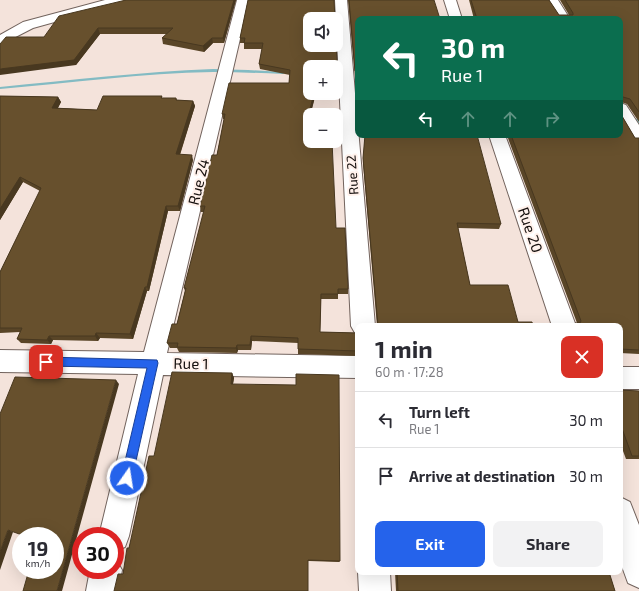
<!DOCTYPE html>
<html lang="en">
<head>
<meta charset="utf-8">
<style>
  :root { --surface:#fff; --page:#f2f2f3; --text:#2b2b33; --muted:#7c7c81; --line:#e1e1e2; --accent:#2563eb }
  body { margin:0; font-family:"Exo 2",sans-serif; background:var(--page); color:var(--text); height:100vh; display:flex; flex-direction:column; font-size:15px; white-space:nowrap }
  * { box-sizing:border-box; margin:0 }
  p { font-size:13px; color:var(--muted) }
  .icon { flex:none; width:22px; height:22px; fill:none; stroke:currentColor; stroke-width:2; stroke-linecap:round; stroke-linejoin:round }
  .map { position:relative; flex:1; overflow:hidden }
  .details { position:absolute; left:355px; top:323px; width:268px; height:252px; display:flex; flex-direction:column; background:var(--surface); border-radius:8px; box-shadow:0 4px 16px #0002 }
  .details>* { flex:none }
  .hud { position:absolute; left:355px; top:16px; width:268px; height:122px; border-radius:8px; box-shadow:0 4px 16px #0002; background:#0b6e4f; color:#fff; overflow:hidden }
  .buttons { position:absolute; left:303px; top:12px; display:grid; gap:8px }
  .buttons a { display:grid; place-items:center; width:40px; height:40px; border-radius:8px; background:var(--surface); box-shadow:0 4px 16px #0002; font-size:20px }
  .speed { position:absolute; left:12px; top:527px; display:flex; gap:8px; font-size:20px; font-weight:700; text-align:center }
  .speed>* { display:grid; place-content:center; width:52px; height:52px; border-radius:50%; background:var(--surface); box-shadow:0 4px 16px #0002; line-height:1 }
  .speed small { font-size:10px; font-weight:400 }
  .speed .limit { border:6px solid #d22; background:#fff; color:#111 }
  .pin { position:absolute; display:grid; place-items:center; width:34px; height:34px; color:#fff; margin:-17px; border-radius:8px; box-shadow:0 2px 6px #0006 }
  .me { position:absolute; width:44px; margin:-22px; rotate:13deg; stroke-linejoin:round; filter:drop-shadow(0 0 3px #0008) }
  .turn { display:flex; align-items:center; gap:14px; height:84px; padding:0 20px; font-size:18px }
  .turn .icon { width:52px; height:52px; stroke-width:2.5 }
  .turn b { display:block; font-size:28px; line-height:34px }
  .lanes { display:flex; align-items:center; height:38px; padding:0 20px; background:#0003; justify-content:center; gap:20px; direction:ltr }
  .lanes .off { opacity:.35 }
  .round { display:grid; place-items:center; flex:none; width:42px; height:42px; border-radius:8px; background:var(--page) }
  .headline { display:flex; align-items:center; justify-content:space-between; height:68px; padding:0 20px }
  h1 { font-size:24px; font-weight:700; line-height:30px }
  .primary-button { display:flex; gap:8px; margin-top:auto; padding:8px 20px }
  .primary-button a { flex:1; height:46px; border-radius:8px; background:var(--accent); color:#fff; font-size:16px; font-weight:700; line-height:46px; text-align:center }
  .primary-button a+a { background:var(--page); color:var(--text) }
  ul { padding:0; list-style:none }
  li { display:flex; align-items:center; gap:12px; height:56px; padding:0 20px; border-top:1px solid var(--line) }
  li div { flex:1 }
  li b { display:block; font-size:15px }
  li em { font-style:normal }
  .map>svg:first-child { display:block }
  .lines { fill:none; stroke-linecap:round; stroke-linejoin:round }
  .stream { fill:#83bbc3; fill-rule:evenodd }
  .minor-casing { stroke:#72635d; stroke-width:2 }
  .minor { fill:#fff; fill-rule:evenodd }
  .wall { fill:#594527 }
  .shaded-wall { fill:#483820 }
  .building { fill:#67502d; stroke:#483820 }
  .route { fill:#2563eb; stroke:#184099 }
  .labels { text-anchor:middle; stroke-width:4; stroke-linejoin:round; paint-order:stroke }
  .far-street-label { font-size:13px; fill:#16100e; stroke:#fff1eb }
  .street-label { font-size:15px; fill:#16100e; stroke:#fff1eb }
</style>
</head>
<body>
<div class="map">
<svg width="639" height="591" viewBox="0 0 639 591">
  <rect width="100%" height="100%" fill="#f4e3db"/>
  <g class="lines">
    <path class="stream" d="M213,69L248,70L283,72L285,73L283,74C260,73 236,72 213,72C142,73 71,83 0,89V87C71,80 141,72 213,69Z
      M336,77L358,79V81L336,79Z
      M620,118L639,119V123L620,122Z"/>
    <defs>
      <path id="minor" d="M105,0H125L123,3L33,28L0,45V35L23,22Z
        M237,0H249L167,353L358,356V378L163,375L129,536L125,547L115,551V536H99L138,374L0,372V350L144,352Z
        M335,0H347L375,326H358V334L355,333L351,326Z
        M444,0H456L462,19H450Z
        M546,0H558L570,19H558Z
        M620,103L626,105L639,125V143L633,142L620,121Z
        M489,135H505L576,326H552Z
        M620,367H639V389H620Z
        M620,497L630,502L639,525V588L628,583L620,561Z
        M115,558L122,570L118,591H86L90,570H115Z
        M358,572H390L391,591H359Z"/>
    </defs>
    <use href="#minor" class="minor-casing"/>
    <use href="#minor" class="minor"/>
  </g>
  <path class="wall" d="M126,0H236L224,43H213L204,52L163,44L162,38L167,34H100L76,65L44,37Z
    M248,0L337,61V67H310L316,93L312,109L348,289V294H338V299H321L320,332L358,333V356L298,354V343L252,341L251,350H238L237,353L179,352L177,348H170L167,343L177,324L185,291L184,288L204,212H201L200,206L217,155L224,119H223L222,114L289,83L290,75L260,69L259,64L262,49H244V43H240V38Z
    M348,0H434L358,19V76H355Z
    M469,0H549L559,15H569L560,0H639V122L627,104L621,102L622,116L635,138H639V354L620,353V326H573L575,323H577L509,141L507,135H620V19H474Z
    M0,96L58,97L61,102L58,108L97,110L162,96V98H176L177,100L193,101L195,106L180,155L193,160L180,211H168L149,291H147L133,339L100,338L98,341L53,340L51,344L21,343L17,339L20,332L0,333V272L40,191L23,182L0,220Z
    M365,135L501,224L499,229L458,228L470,285L518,322L533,326H377L363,163Z
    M232,373L234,378L233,384L340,561L339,562L309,561L123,574L129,548L154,456Z
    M620,390L639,391V459H626L620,443Z
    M395,572H609L615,591H396Z"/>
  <path class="shaded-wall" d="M234,0H236L224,43L223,38Z
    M98,28L100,34L76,65L0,75V69Z
    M212,38L213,43L204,52L203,46Z
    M314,93H316L310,115V109Z
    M58,97L61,102L55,113L52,108Z
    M193,101L195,106L178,160L176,154Z
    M192,155L193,160L180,211L178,206Z
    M20,177L23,182L0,220V209Z
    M166,206L168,211L149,291L147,287Z
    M145,287L147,291L133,339L130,334Z
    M96,333L100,338L98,341L95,336Z
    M49,336L53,340L51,344L47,340Z
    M251,336L252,341L251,350L250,345Z
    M237,345L238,350L237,353L236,348Z
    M232,373L234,378L232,389L231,384Z
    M116,380L119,384L62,591H57Z
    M8,530L13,532L0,570V552Z"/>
  <path class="building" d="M126,0H234L223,38H212L203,46L162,38L173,28H98L74,60L0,69V44L6,37H44L59,16Z
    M248,0H334L335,19H310V45H336V42L337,61H322L320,67H310V93H314L310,109H331V115H310V141H332L336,228H345L348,289H338V294H321L320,332L358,333V351L298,349V338L251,336L250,345H237L236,348L177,347L178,343H167L172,324H177L186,288H184L205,206H200L212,155H217L225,114H222L229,83H289L290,70L259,64L263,43H244L245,38H240Z
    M349,0H434L440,19H358V71H355Z
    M471,0H549L559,15H573V13L565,0H639V112L630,99L623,97L621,98L622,116L635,138H639V350L620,349V326H576L575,323H580L581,321L511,135H620V19H477Z
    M0,96L58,97L52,108L97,110L103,96H162L161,98H176V100L193,101L176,154L192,155L178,206H166L147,287H145L130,334L96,333L95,336H49L47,340L17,339L22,328H0V272L41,188L20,177L0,209Z
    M365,135H477L501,224L457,223L470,285H508L518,322H532L533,326H378L363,158Z
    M172,372L232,373L231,384L296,385V374L339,375L340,561L308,560V591H114L118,574H123L127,548H129L149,456H154Z
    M15,377L116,380L57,591H23L29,570H55V536H25L8,530L0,552V414Z
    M620,390L639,391V456H632L620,423Z
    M397,572H609L615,591H398Z"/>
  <path class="route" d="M46,357L157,360L158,363L131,483L127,484L123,483L121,478L147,368L46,366L41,362Z"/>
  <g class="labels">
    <g class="far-street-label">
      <text transform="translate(352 175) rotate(-94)" y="5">Rue 22</text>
    </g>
    <g class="street-label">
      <text transform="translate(199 182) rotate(-76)" y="5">Rue 24</text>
      <text transform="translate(530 230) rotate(71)" y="5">Rue 20</text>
      <text transform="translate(191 364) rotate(1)" y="5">Rue 1</text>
    </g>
  </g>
</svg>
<div class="buttons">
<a><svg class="icon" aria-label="sound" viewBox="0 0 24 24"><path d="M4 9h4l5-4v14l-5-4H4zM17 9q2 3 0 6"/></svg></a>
<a>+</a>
<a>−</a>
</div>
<div class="speed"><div>19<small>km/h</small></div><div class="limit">30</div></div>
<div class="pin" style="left:46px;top:362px;background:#d93025"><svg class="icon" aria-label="arrive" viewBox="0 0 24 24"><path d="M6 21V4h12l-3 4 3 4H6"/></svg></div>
<svg class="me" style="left:127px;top:478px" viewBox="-20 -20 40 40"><circle r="17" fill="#2563eb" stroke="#fff" stroke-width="3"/><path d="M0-11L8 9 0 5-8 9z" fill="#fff"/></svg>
<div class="hud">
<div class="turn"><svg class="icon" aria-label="left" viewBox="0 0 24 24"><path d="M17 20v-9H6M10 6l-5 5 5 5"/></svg><div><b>30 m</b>Rue 1</div></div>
<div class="lanes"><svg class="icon" aria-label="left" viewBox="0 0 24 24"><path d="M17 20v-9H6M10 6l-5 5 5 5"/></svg><svg class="icon off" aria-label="ahead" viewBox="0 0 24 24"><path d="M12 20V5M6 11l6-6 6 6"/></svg><svg class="icon off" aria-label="ahead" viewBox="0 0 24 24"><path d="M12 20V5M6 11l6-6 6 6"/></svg><svg class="icon off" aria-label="right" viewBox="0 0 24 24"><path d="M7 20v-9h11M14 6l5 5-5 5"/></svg></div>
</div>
<section class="details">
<div class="headline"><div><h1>1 min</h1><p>60 m · 17:28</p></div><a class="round" style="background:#d93025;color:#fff"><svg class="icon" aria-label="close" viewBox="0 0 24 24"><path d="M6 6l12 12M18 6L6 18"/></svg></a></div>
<ul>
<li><svg class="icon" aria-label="left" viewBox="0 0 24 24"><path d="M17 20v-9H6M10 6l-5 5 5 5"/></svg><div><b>Turn left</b><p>Rue 1</p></div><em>30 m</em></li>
<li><svg class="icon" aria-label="arrive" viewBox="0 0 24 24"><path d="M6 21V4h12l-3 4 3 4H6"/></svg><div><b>Arrive at destination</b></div><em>30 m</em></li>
</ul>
<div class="primary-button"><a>Exit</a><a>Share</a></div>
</section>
</div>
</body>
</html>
